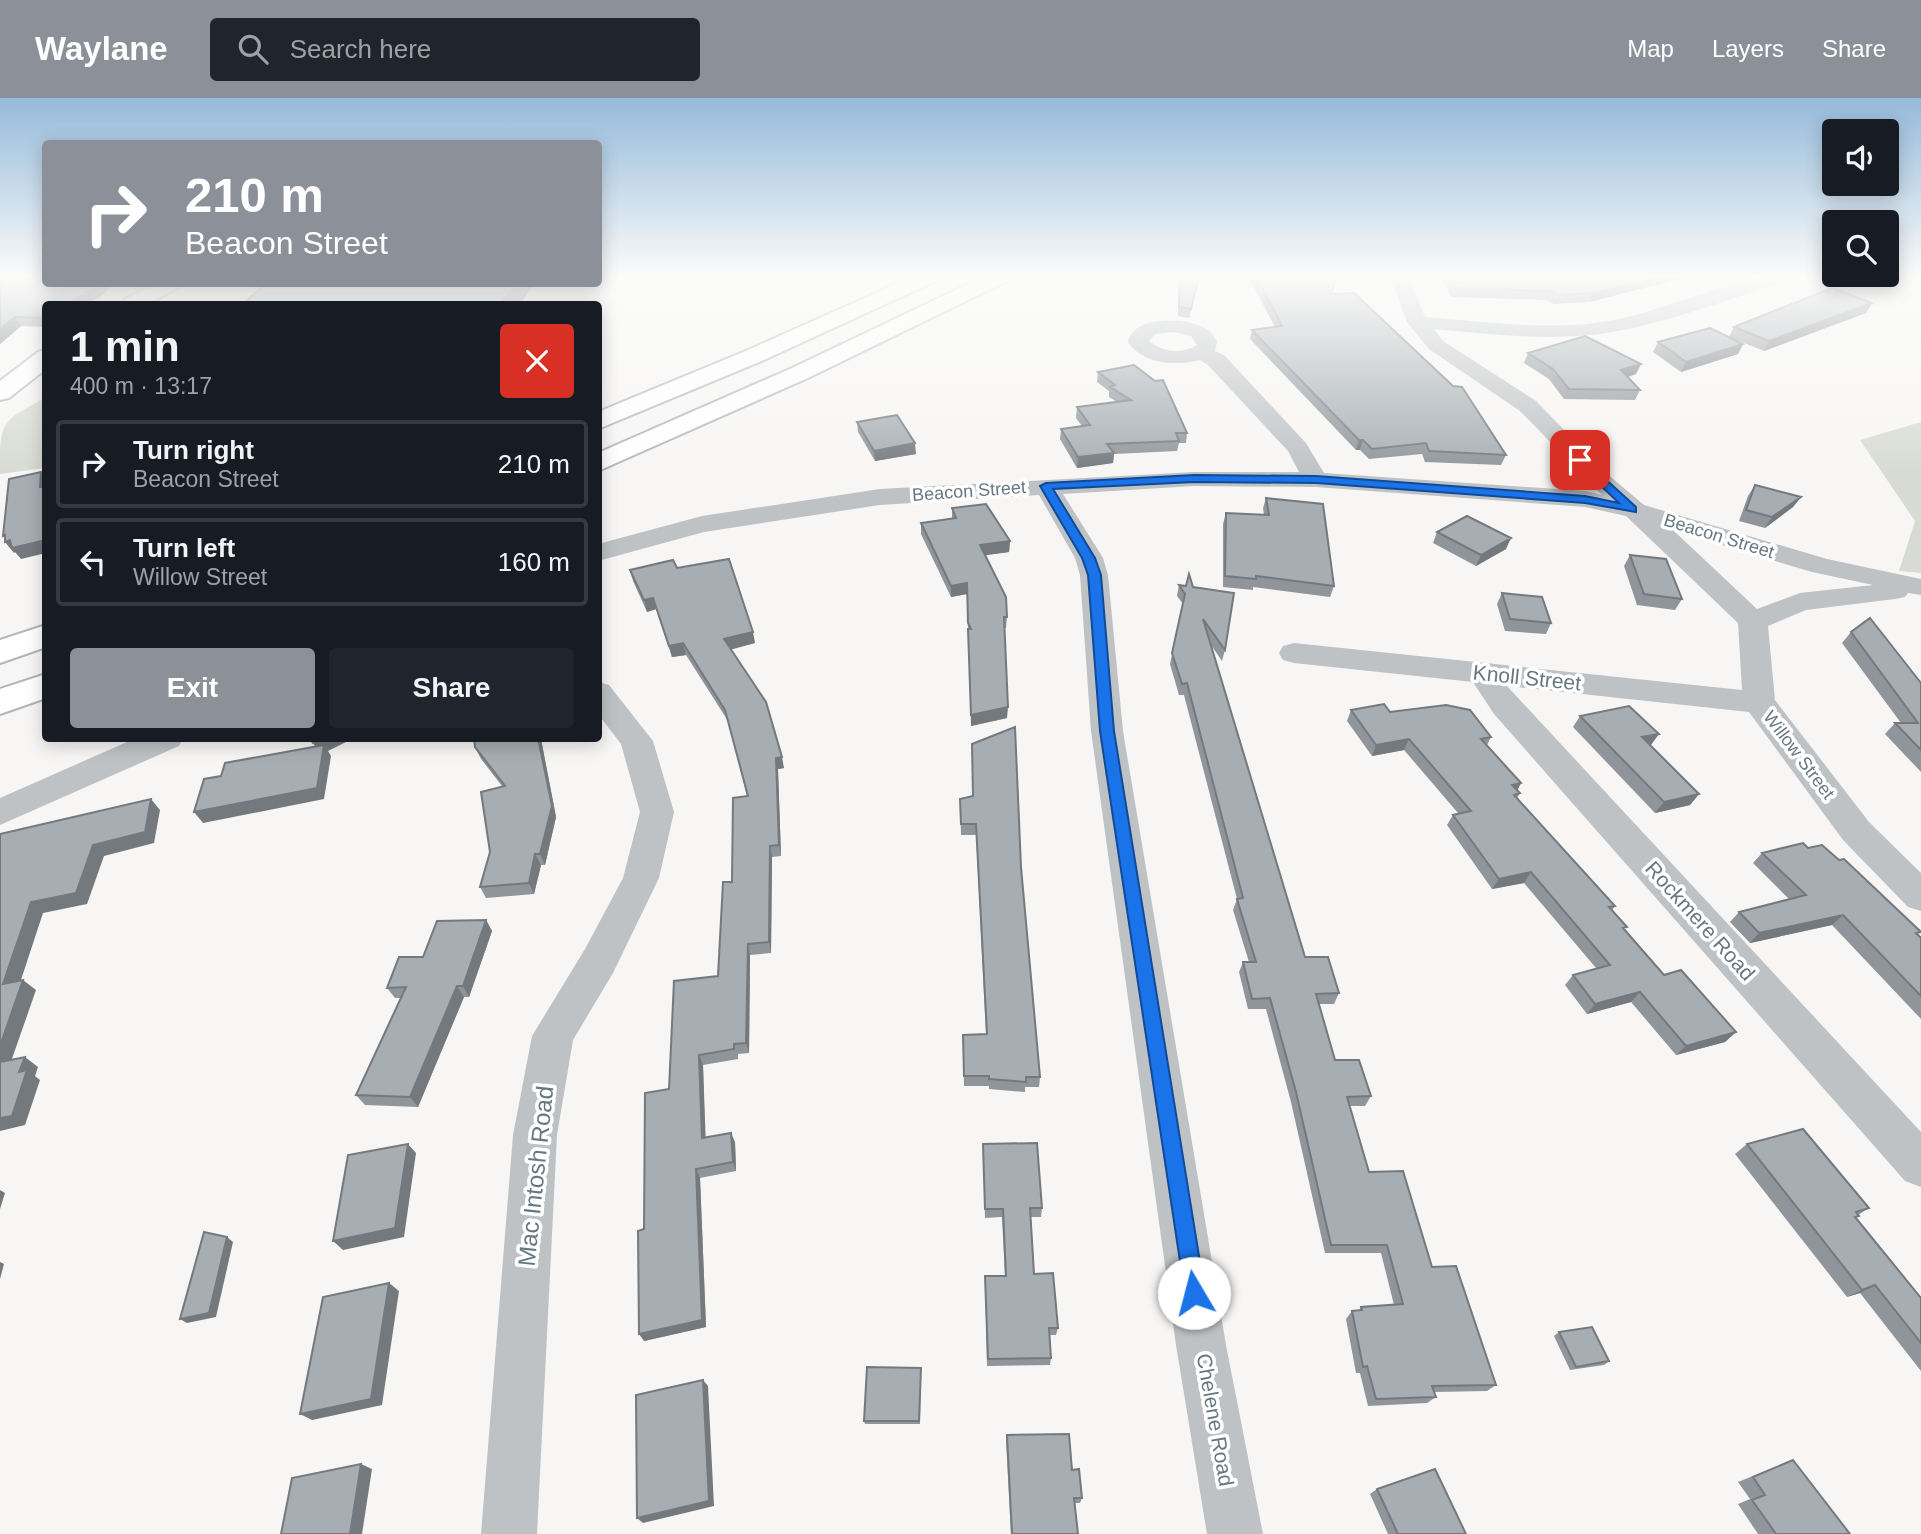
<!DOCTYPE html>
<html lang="en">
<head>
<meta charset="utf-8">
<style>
  :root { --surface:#171b24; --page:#20242c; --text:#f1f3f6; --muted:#9ea1a6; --line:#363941; --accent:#8c9099 }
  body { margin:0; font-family:Arial,sans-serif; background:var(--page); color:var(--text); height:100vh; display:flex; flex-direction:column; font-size:26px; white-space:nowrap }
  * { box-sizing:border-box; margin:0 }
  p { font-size:23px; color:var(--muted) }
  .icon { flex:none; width:38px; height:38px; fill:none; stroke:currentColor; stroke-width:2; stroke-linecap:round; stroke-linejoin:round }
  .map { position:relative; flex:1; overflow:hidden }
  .sheet { position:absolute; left:42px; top:203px; width:560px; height:441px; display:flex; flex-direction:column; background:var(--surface); border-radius:7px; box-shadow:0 4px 18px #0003 }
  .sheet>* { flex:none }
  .guide { position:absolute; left:42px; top:42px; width:560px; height:147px; border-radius:7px; box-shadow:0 4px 18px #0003; background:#8c9099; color:#fff; overflow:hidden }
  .buttons { position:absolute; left:1822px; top:21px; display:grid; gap:14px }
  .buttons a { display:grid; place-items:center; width:77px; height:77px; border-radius:7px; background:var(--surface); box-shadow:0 4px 18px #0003; font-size:35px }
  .pin { position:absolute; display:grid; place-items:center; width:60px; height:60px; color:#fff; margin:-30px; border-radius:14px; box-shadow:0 4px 10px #0006 }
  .me { position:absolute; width:77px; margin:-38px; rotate:352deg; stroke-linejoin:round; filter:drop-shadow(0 0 5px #0008) }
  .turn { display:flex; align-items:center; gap:24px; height:147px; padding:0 28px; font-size:32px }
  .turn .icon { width:91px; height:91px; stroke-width:2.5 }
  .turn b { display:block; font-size:49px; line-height:60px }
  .round { display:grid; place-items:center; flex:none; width:74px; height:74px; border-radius:7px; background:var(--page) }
  .overview { display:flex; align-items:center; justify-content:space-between; height:119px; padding:0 28px }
  h1 { font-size:42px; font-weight:600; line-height:52px }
  .action { display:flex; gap:14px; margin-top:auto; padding:14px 28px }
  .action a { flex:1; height:80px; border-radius:7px; background:var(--accent); color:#fff; font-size:28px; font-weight:600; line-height:80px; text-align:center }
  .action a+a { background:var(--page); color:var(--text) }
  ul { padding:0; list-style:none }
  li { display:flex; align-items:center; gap:21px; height:88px; margin:0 14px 10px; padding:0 14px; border:4px solid var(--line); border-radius:7px }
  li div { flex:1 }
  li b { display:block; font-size:26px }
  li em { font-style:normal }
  header { display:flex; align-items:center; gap:42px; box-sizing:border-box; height:98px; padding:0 35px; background:var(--accent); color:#fff }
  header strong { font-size:33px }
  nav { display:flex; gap:38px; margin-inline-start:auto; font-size:24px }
  .search { width:490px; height:63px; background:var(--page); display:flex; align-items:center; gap:18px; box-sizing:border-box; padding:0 24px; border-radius:7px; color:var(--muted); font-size:26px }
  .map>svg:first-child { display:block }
  .green { fill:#d7dbd3 }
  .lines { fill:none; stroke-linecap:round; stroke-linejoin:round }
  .major-casing { stroke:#b2b6ba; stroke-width:4 }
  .highway-casing { stroke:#b1b5b8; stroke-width:4 }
  .minor { fill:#bec2c5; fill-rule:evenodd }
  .major { fill:#fff; fill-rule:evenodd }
  .highway { fill:#fff; fill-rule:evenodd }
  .wall { fill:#8f959a }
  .shaded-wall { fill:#74797d }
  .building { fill:#a6adb3; stroke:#74797d; stroke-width:2 }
  .route { fill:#1a73e8; stroke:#114b97; stroke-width:2 }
  .labels { text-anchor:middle; stroke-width:7; stroke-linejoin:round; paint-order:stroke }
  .far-street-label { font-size:18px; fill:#687883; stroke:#fff }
  .street-label { font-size:21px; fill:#687883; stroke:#fff }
  .near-street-label { font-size:24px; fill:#687883; stroke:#fff }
</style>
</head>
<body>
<header>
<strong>Waylane</strong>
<div class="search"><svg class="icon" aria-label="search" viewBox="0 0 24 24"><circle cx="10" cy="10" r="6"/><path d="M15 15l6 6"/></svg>Search here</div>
<nav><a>Map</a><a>Layers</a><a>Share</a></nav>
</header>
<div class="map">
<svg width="1921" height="1436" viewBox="0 0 1921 1436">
  <rect width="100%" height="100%" fill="#f7f6f4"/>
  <path class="green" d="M45,300V370L0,376C0,323 0,324 45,300Z
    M1921,324V475L1899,473L1915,423L1860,342Z"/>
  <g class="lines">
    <defs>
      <path id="major" d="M155,186H180L177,190L148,206H122L125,201Z
        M46,252V271L9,300L0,302V283L38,254Z"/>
      <path id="highway" d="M914,178H941L938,182L764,262L598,331V314L748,252Z
        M985,178H1012L1009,182L808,280L598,373V355L792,270Z
        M46,527V549L0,565V542Z
        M46,576V600L0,616V591Z"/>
    </defs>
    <use href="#major" class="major-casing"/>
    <use href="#highway" class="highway-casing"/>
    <path class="minor" d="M1390,178H1408L1425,219C1489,224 1559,235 1623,220C1680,207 1734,178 1793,178L1791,182C1731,200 1661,228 1600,236C1545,243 1489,236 1434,231L1443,243L1536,303L1606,375L1644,407L1827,461L1921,481V497L1908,495L1905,499L1895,501L1806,512L1768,528L1775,602L1869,724L1921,775V813L1908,809L1843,742L1749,614L1507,588L1921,1034V1089L1905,1083L1494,616L1473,584L1294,565L1283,562L1279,555L1283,548L1294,545L1742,592L1738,525L1626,418L1585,409L1316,389L1194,388L1063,396L1103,460L1108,477L1123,633L1226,1247L1263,1436H1207L1176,1247L1091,633L1080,477L1075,460L1039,397L880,407L704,434L598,463V446L702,418L880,391L1194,374H1299L1288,353L1208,267L1200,262C1175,268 1144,267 1128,244C1133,217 1188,219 1206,231C1211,233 1214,239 1217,243L1215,253L1224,257L1306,345L1324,375L1585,393L1602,397L1520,313L1429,251L1407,224ZM1174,234L1191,238L1197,247C1181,257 1163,254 1149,243L1155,236ZM1674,433L1812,474L1873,487L1800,495L1757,511Z
      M598,584L609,587L653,643L674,714L659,780L613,875L573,942L557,1037L537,1436H481L513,1037L532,938L585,851L623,780L640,714L621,646L598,616Z
      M136,640H183L179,648L0,727V700Z"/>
    <use href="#major" class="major"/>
    <use href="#highway" class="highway"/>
  </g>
  <path class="wall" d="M0,178L46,186H113L101,198L87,206H46V229L21,228L0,246Z
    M1179,178H1200L1189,220L1178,218Z
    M1248,178H1337L1332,196L1506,357L1501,367L1425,364L1422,356L1369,361L1360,352H1356L1250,241L1252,232L1275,229Z
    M1441,178H1691L1589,204L1554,206L1547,202L1451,199Z
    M1872,205L1866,215L1764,253L1729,239L1734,229Z
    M1658,244L1743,246L1738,256L1681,274L1653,254Z
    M1528,255L1636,276L1628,279L1640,292L1635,302L1564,301L1549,281L1524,265Z
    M1098,274L1187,335L1186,345H1179L1177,353L1114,356L1113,365L1077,370L1060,341L1061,331L1082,328L1076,320L1077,309L1117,304L1109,299V293L1097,284Z
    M857,324L916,356L875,363L858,334Z
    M1755,387L1801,399L1793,409L1765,430L1739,423L1748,398Z
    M1266,400L1334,488L1330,499L1253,489V492L1223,489V426L1226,415L1264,417L1263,410Z
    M952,410L1010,443L1009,454L985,457L1007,519L1006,530H1004L1007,620L971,628L967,496L951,499L921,436V425L952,421Z
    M1437,434L1506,451L1476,468L1433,445Z
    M1630,457L1682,501L1675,512L1637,507L1624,468Z
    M677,470L755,545L730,551L784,670L778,671L781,758L772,759L771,855L750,857L749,955L738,956V961L703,967L705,1040L735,1044L736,1073L700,1080L706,1229L644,1243V1131L669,991L718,878L732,784L747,698L728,623L686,557L672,559L656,511L647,514L633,483L630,472Z
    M1179,487L1193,489L1225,552L1222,563L1211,547L1305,859L1339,895L1334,906H1319L1335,962L1371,998L1365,1008H1350L1369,1074L1432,1169L1496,1287L1487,1293L1434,1294L1436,1299L1427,1305L1368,1308L1360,1275H1356L1346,1221L1352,1213H1359L1361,1209L1394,1207L1381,1155H1325L1291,1004L1266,911H1248L1239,874L1243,864H1249L1233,812L1237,801L1184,597H1179L1170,566L1183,506L1177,498Z
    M1502,495L1551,525L1546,536L1505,533L1497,506Z
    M1851,534L1921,585V674L1885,636L1895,625H1901L1842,545Z
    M1351,612L1390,614L1491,639L1487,647L1521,685L1517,693L1520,695L1517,700L1615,808L1612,812L1624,832L1664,877L1736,934L1725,944L1676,957L1631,904L1587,916L1565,887L1573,877L1596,870L1524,785L1492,791L1447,727L1453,717L1458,715L1404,652L1372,658L1347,623Z
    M1580,618L1651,647H1650L1699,696L1690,707L1655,715L1573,629Z
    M541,641L556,719L545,767H541L534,796L486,800L480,789L490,754L502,688L481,661L475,649Z
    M960,701L1021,769L1040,979L1039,989H1025V994L989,991V988H964L963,937L986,936L976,737H961Z
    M1808,750L1921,834L1917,836L1921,840V921L1832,827L1750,845L1730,824L1739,814L1789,801L1753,765L1762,755Z
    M486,822L492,833L469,899H464L418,1009L365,1007L356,997L401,900H395L387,890L423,859Z
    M983,1046L1042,1110L1041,1119H1031L1034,1176L1058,1230L1056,1237H1049L1051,1260L1050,1267L987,1268L985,1178H1005L1002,1119L985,1120Z
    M1747,1046L1869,1110L1858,1117L1859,1118L1856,1120L1921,1200V1273L1860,1195L1847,1199L1735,1056Z
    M1559,1234L1609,1263L1604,1267L1570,1272L1554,1238Z
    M921,1273L920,1326H865L864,1323Z
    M1007,1337L1072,1372L1082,1400L1080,1405H1075L1078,1436H1011L1006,1343Z
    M1793,1362L1850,1436H1758L1738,1406L1750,1401L1738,1384Z
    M1377,1391L1466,1436H1388L1370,1396Z"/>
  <path class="shaded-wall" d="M1199,178H1200L1189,220L1191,211Z
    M1661,178H1691L1589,204L1593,195Z
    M99,186H113L101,198L87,206H67Z
    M516,186H531L532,189L520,206H501Z
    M1872,205L1866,215L1764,253L1769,243Z
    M15,219L21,228L0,246V231Z
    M1743,246L1738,256L1681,274L1686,264Z
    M1641,266L1636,276L1616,282L1621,272Z
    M1359,342H1363L1360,352H1356Z
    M915,345L916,356L875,363L874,353Z
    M1114,355L1113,365L1077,370L1078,359Z
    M41,374L46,381V397L40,389Z
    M1801,399L1793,409L1765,430L1772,419Z
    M5,437L46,442V455L21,461L15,454L14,455L5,444L7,443L3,438Z
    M1511,440L1506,451L1476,468L1481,457Z
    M1010,443L1009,454L980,458V447Z
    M967,485V496L951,499V488Z
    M653,500L656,511L647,514L644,502Z
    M753,534L755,545L726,553L724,541Z
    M683,545L686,557L672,559L669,548Z
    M1008,609L1007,620L971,628V617Z
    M1659,636L1651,647L1634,651L1642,639Z
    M323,640H354L328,653L331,658L324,701L203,725L194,714L320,656L313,645Z
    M538,640L541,641L556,719L545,767L540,756Z
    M1409,641L1404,652L1372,658L1376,647Z
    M782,659L784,670L778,671L781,758L779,747L776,660Z
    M1521,685L1515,696L1512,687Z
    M1699,696L1690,707L1655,715L1664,704Z
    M151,701L160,712L154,745L104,758L87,806L43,815L16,897L3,886L31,804L93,747Z
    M770,748L772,759L771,855L769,844Z
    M535,756L541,767L534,796L529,785Z
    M1531,774L1524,785L1492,791L1499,781Z
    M1843,817L1832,827L1750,845L1759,835Z
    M486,822L492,833L469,899L463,888Z
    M748,846L750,857L749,955L746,945Z
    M23,882L36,892L7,975L0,970V948Z
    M457,888L464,899L418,1009L410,999Z
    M1640,894L1631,904L1587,916L1595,906Z
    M1736,934L1725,944L1676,957L1686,948Z
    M699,957L703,967L706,1050L702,1040Z
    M25,959L38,969L35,978L40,982L25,1027L0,1033V1020Z
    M731,1035L735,1044L736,1073L733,1064Z
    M408,1046L416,1055L404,1139L343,1152L333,1143Z
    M696,1071L700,1080L706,1229L644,1243L639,1236Z
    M0,1092L5,1095L0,1111Z
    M227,1139L233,1144L216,1219L187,1225L180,1221Z
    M0,1164L4,1166L0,1181Z
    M389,1185L399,1193L382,1307L312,1322L300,1316Z
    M1875,1187L1860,1195L1847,1199L1862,1192Z
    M703,1282L708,1288L714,1408L643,1425L637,1420Z
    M361,1366L372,1371L362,1436H350Z"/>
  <path class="building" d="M0,178H46V186H99L95,189L67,206H46V219L44,220L15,219L0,231Z
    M1180,178H1199L1191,211L1179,209Z
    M1256,178H1337L1331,196L1354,195L1453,288L1462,289L1506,357L1429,353L1426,345L1372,351L1363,342H1359L1252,232L1282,228Z
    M1448,178H1661L1593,195L1558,197L1550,193L1454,190Z
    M265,186H516L501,206H243Z
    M1832,190L1872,205L1769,243L1734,229Z
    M1710,230L1743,246L1686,264L1658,244Z
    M1585,238L1641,266L1621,272L1640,292L1569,291L1553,271L1528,255Z
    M1134,267L1155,283L1163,282L1187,335H1176L1179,343L1107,346L1114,355L1078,359L1061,331L1090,327L1077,309L1131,302L1110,289L1115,287L1098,274Z
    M897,317L915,345L874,353L857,324Z
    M41,374L40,389L46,388V442L12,450L10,442L5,444V437L3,438L9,381Z
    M1755,387L1801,399L1772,419L1746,412Z
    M1266,400L1323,406L1334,488L1256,478V481L1225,478L1226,415L1269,417Z
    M986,406L1010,443L980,447L1006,499L1007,519H1004L1008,609L971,617L968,531H971L968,525L967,485L951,488L921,425L956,420L952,410Z
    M1467,418L1511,440L1481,457L1437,434Z
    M1630,457L1666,461L1682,501L1644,496Z
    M729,461L753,534L724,541L766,604L782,659L776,660L779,747L770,748L769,844L748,846L746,945L734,946V951L699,957L702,1040L731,1035L733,1064L696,1071L702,1222L639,1236L638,1133L644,1131L645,995L669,991L674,883L718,878L723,784H732L733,700L748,698L725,612L683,545L669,548L653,500L644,502L630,472L673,462L677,470Z
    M1189,476L1193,489L1234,495L1225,552L1203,521L1305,859H1328L1339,895L1316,896L1335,962H1359L1371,998L1347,999L1369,1074L1403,1073L1432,1169L1456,1168L1496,1287L1432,1288L1436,1299L1376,1301L1367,1268L1363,1269L1352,1213L1362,1212L1361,1209L1403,1206L1387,1147H1331L1296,994L1270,900L1252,901L1243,864H1256L1237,801L1243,800L1187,585L1182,586L1172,555L1185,496L1179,487L1186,488Z
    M1502,495L1542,499L1551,525L1510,521Z
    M1870,520L1921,585V652L1895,625H1918L1851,534Z
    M1384,606L1390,614L1446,607L1470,612L1491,639L1481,641L1521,685L1512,687L1520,695L1514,697L1615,808L1609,809L1627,829L1623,830L1664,877L1681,872L1736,934L1686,948L1640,894L1595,906L1573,877L1610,867L1531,774L1499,781L1453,717L1471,713L1409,641L1376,647L1351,612Z
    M1629,608L1659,636L1642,639L1699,696L1664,704L1580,618Z
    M1015,629L1021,769L1040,979H1026V984L989,981V978H964L963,937L987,936L976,726H961L960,701L973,698L972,646Z
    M310,640H323L313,645Z
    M474,640H538L552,708L540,756H535L529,785L480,789L490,754L481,694L505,688L475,649Z
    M324,647L317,690L194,714L204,681L221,678L225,665Z
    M151,701L145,734L93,747L76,795L31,804L3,886L23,882L0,948V736Z
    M1803,745L1808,750L1822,747L1839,762L1844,761L1921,834L1916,835L1921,840V898L1843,817L1759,835L1739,814L1806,797L1762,755Z
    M486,822L463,888H457L410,999L356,997L406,889L387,890L399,859H423L437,823Z
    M25,959L19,974L27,972L12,1018L0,1020V964Z
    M1803,1031L1869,1110L1856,1114L1859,1118L1855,1119L1921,1200V1245L1875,1187L1862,1192L1747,1046Z
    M1037,1045L1042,1110H1030L1034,1176L1053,1175L1058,1230H1049L1051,1260L988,1261L985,1178H1006L1003,1111H985L983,1046Z
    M408,1046L395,1130L333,1143L348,1057Z
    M204,1134L227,1139L209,1215L180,1221Z
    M389,1185L371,1301L300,1316L323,1199Z
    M1592,1229L1609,1263L1576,1269L1559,1234Z
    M867,1269L921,1270L919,1323H864Z
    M703,1282L709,1403L637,1420L636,1297Z
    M1069,1336L1072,1372L1079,1371L1082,1400H1074L1078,1436H1012L1007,1337Z
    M1793,1362L1850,1436H1776L1752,1402L1765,1397L1753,1379Z
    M361,1366L350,1436H281L292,1380Z
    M1435,1371L1466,1436H1398L1377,1391Z"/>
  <linearGradient id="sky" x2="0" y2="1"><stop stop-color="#94bada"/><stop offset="0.47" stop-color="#fbfbfa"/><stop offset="1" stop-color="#fbfbfa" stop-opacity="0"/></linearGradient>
  <rect width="1921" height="379" fill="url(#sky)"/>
  <path class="route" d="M1580,358L1636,409V414L1585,405L1316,385L1194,384L1053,391L1095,460L1101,477L1114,633L1205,1195L1201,1203L1194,1206L1186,1203L1100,633L1088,477L1082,460L1040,388L1046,385L1194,377L1316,378L1585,398L1619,405L1576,364L1574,362Z"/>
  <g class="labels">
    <g class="far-street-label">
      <text transform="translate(969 393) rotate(-4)" y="6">Beacon Street</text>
      <text transform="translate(1719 438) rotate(17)" y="6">Beacon Street</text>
      <text transform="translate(1799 657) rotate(53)" y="6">Willow Street</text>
    </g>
    <g class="street-label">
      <text transform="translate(1527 580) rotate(6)" y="7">Knoll Street</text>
      <text transform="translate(1700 823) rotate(48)" y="7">Rockmere Road</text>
      <text transform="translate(1215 1322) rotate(80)" y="7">Chelene Road</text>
    </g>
    <g class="near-street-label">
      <text transform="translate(536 1078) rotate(-84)" y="8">Mac Intosh Road</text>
    </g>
  </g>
</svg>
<div class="buttons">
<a><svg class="icon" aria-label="sound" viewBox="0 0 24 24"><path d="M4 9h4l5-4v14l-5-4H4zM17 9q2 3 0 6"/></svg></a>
<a><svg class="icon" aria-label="search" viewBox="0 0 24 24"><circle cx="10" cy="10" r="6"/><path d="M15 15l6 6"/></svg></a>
</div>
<div class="pin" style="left:1580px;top:362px;background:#d93025"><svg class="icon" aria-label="arrive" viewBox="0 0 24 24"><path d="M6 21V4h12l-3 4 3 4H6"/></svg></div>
<svg class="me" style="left:1194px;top:1195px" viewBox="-20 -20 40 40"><circle r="19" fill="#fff"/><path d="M0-13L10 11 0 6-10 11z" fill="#1a73e8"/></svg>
<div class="guide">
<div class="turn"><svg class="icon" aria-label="right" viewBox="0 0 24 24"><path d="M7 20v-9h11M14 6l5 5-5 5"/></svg><div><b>210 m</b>Beacon Street</div></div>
</div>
<section class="sheet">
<div class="overview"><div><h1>1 min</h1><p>400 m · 13:17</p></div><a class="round" style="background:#d93025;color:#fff"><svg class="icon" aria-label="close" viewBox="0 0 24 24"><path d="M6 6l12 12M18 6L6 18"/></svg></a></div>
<ul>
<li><svg class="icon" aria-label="right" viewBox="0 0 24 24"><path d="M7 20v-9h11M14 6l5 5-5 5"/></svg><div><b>Turn right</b><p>Beacon Street</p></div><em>210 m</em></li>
<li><svg class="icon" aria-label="left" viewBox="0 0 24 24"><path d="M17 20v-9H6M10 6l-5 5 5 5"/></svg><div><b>Turn left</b><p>Willow Street</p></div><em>160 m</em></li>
</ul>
<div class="action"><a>Exit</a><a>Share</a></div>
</section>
</div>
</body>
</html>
